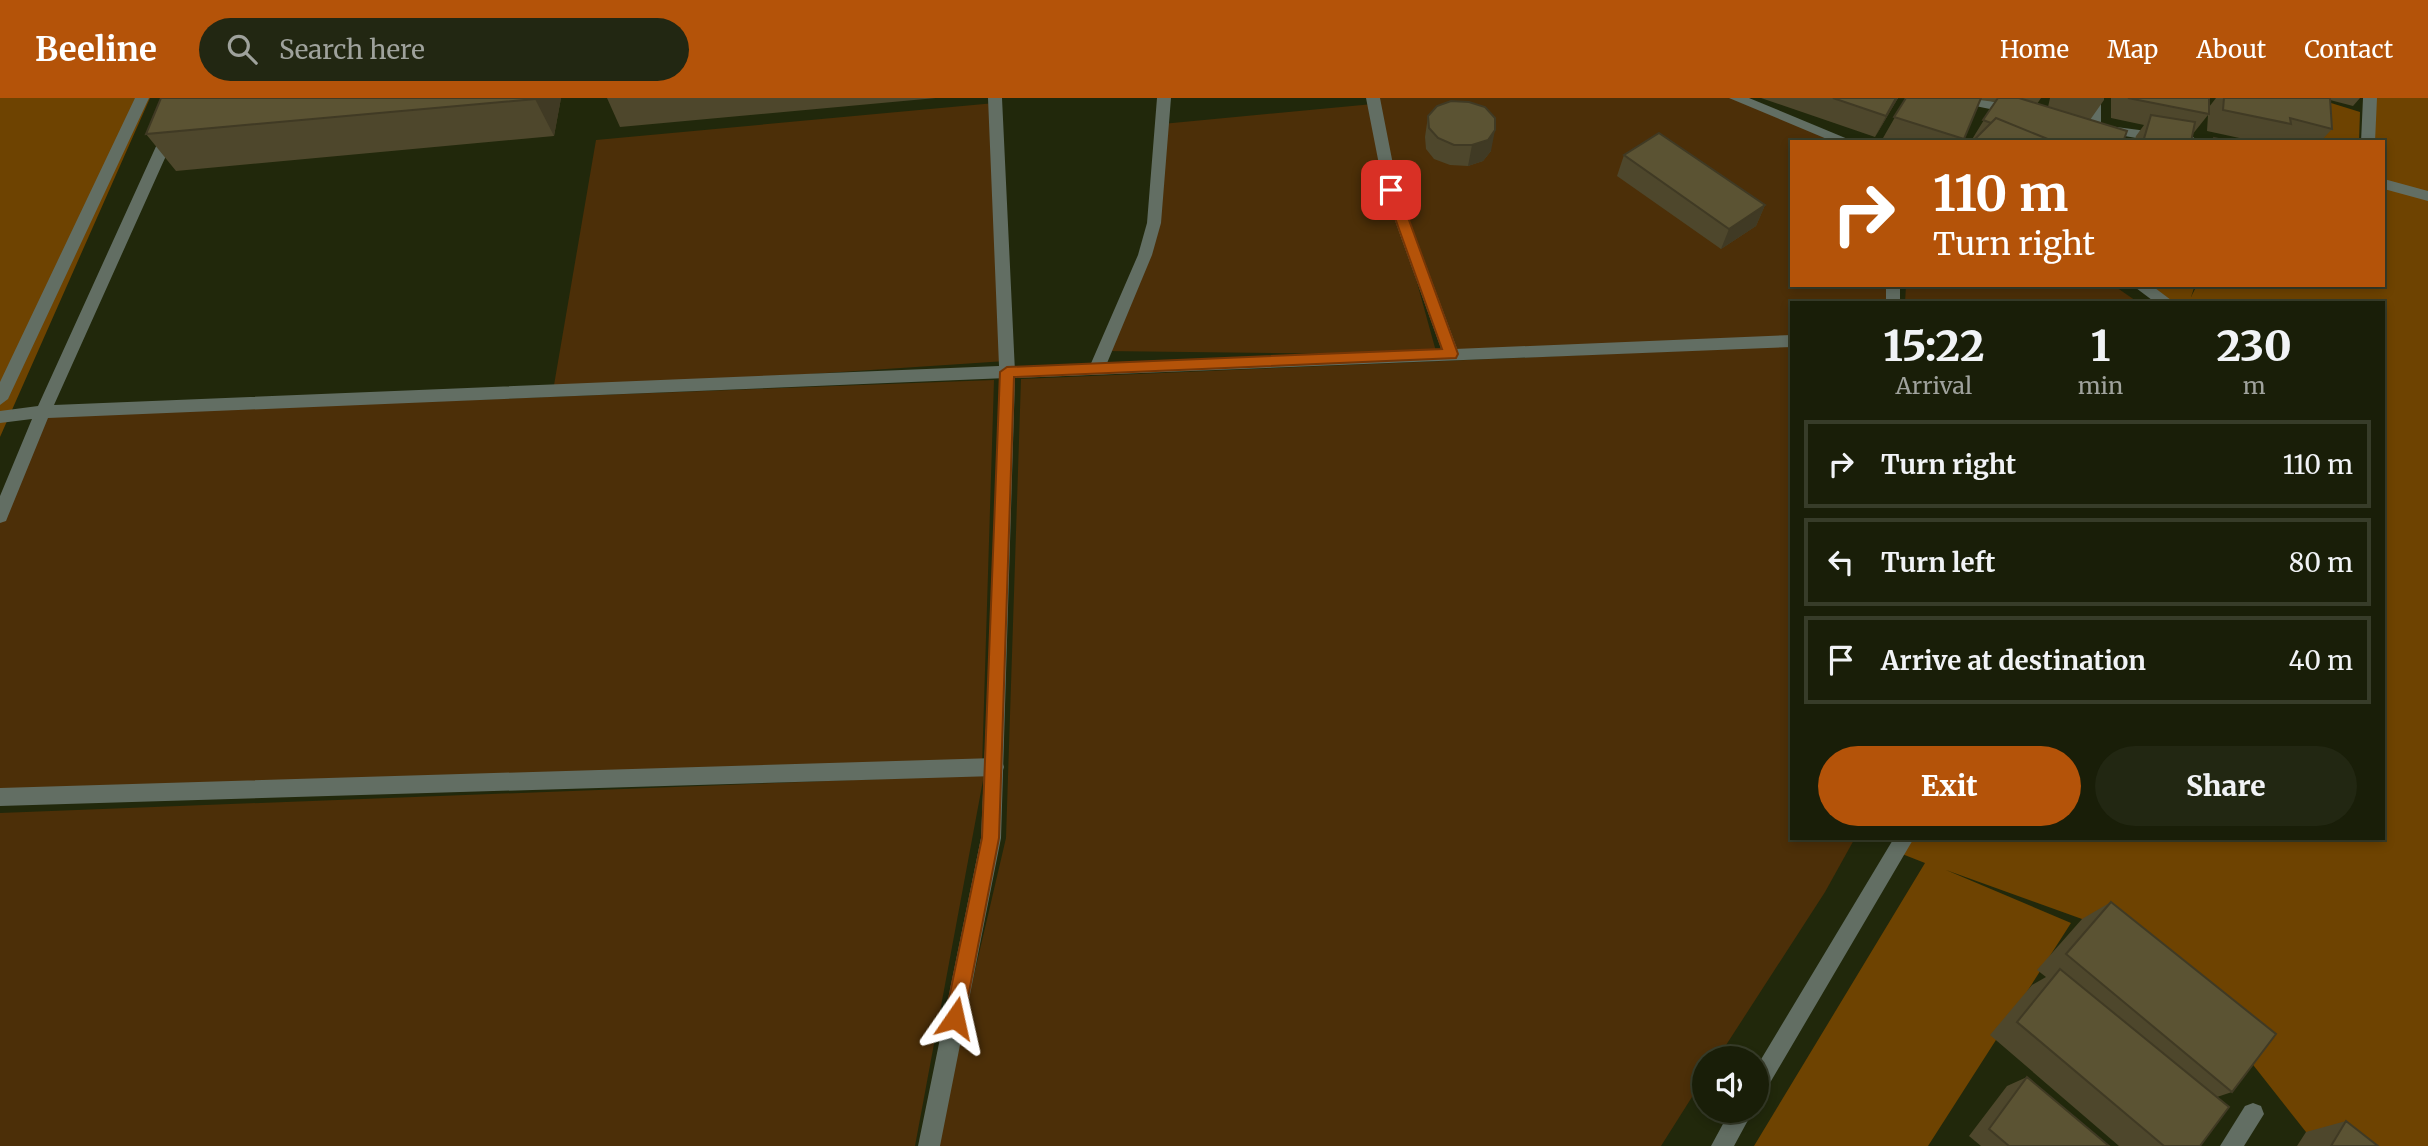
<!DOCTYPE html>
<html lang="en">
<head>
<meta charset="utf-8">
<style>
  :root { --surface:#191e08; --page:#222712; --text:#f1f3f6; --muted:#9fa29c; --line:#373c29; --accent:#b45309 }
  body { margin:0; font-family:Merriweather,serif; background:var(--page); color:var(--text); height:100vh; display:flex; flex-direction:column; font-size:26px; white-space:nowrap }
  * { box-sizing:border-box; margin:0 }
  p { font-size:23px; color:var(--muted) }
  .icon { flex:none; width:38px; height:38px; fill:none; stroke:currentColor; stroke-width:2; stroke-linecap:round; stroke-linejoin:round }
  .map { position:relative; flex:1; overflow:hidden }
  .drawer { position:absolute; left:1790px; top:203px; width:595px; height:539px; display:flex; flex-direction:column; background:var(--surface); border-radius:0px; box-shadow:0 4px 10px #0003,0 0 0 2px var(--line) }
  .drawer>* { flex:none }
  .top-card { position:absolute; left:1790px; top:42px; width:595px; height:147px; border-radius:0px; box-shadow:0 4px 10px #0003,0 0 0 2px var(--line); background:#b45309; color:#fff; overflow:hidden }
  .controls { position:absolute; left:1692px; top:948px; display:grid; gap:14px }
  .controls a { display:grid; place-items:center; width:77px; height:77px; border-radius:50%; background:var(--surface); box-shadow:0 4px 10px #0003,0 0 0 2px var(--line); font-size:35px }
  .pin { position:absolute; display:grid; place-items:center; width:60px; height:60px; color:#fff; margin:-30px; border-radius:14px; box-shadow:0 4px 10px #0006 }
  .me { position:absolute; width:77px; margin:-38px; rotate:11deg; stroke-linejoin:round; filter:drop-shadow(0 0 5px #0008) }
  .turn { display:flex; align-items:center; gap:24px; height:147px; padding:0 28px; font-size:32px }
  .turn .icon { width:91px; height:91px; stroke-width:2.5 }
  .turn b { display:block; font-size:49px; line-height:60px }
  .eta { display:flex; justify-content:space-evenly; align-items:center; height:119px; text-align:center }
  .eta b { font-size:42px; font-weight:800; line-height:49px }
  .button { display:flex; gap:14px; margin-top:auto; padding:14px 28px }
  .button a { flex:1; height:80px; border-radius:42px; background:var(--accent); color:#fff; font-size:28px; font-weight:800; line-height:80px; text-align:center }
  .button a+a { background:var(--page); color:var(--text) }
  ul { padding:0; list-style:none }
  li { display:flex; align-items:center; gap:21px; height:88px; margin:0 14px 10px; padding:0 14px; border:4px solid var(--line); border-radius:0px }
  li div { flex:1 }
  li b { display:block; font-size:26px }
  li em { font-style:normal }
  header { display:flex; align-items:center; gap:42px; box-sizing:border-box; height:98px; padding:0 35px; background:var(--accent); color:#fff }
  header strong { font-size:33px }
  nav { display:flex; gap:38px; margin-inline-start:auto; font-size:24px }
  .search { width:490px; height:63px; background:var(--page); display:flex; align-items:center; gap:18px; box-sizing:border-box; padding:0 24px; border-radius:38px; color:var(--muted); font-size:26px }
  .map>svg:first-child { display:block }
  .green { fill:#4c2f08 }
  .forest { fill:#6e4301 }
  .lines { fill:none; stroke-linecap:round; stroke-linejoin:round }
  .lane { fill:#626e63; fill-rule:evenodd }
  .street { fill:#626e63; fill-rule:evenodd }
  .wall { fill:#4e472c }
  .shaded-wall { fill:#403a24 }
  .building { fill:#5b5333; stroke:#403a24; stroke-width:2 }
  .route { fill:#b45309; stroke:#753606; stroke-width:2 }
</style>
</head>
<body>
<header>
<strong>Beeline</strong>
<div class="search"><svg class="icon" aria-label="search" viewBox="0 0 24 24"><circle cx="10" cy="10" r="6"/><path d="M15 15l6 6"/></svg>Search here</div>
<nav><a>Home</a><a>Map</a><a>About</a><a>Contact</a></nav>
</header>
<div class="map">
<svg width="2428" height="1048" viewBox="0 0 2428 1048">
  <rect width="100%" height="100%" fill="#21280b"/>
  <path class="green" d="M1373,0H1736L1835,44H1792V187H1893L1894,191L1886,205H1792V238L1451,256L1395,105L1437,257L1104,253L1145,157L1162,26L1373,6Z
    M995,5L1006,263L553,293L596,42Z
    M1906,187H2113L2139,205H1905Z
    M1792,248V740H1855L1825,794L1717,961H1704V980L1661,1048H934L1006,740L1021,281Z
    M994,282L982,669L0,694V425L46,318Z
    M984,677L915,1048H0V715Z"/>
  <path class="forest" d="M0,0H150L0,339Z
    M2315,0L2360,14L2359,44H2317Z
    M2374,0H2428V98L2384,86V44H2372Z
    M2384,88L2428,100V1048H2323L2306,1034L2239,949L2082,821L1946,772L2071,825L1928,1048H1754L1925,765L1897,754L1904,740H2384V205H2169L2143,187H2195L2191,199L2197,187H2384Z"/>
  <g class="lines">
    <path class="lane" d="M135,0H149L8,301L0,307V284Z
      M178,0H192L54,307L999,268L988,0H1002L1015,274L1007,280L48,320L8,418L6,423L0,425V398L32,321L0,325V313L38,308Z
      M1157,0H1171L1161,125L1152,157L1105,270L1097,276L1089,270L1138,157L1147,125Z
      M1366,0H1380L1398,92L1459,256L1456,260L1451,262L1443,256L1384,92Z
      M995,660L1002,663L1004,669L1002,675L995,678L0,708V690Z"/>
    <path class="street" d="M1729,0H1749L1855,44H1834Z
      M1949,0H1977L2019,9L2021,12L2014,16L1956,4Z
      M2087,0H2101V27L2193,39L2200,44H2160L2089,32Z
      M2363,0H2377L2375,44H2361Z
      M2384,81L2428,93V103L2384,91Z
      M1886,187H1900V205H1886Z
      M2132,187H2151L2175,205H2156Z
      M1792,237V249L1015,280L1001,740L940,1048H918L981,740L1002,270Z
      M1894,740H1914L1764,995L1757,999V968Z
      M2253,1005L2261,1008L2264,1016L2244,1048H2220L2245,1008Z
      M1730,1013H1753L1734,1048H1711Z"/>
  </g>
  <path class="wall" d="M161,0H561L554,38L176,73L146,36Z
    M607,0H936L620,29Z
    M1761,0H1898L1875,39Z
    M1906,0H2041L2037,6L2048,9L2050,0H2104V2L2090,22L1972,44L1971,43L1995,4L1980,2L1963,44H1894L1883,40Z
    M2111,0H2209V9L2216,0H2360L2353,8L2330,2L2332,31L2320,44H2284L2278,42L2276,44H2258L2207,33L2208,17L2192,37L2191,44H2134L2136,38L2144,27L2111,20Z
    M1428,18L1491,53L1483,63L1468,68L1450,67L1434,61L1426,51L1425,39Z
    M1624,57L1765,107L1756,128L1721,151L1617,78Z
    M2111,804L2232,994L2217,999L2200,1048H2119L1990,937L2032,887L2046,879L2037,872L2082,821Z
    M2027,979L2109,1048H1981L1969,1038L2007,988Z
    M2346,1023L2378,1048H2297L2306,1034Z"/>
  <path class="shaded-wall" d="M535,0H561L554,38L535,1Z
    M1896,0H1898L1875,39L1886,18Z
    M1495,32L1491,53L1483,63L1468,68L1472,47Z
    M1765,107L1756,128L1721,151L1729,131Z"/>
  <path class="building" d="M161,0H535V1L146,36Z
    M1833,0H1896L1886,18Z
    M1906,0H1981L1964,41L1894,19Z
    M1998,0H2019L2127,33L2123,44H2055L1996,20L1991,25L1983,22Z
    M2128,0H2209V16Z
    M2224,0H2330L2332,31L2290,20L2291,26L2223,12Z
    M1451,3L1469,4L1485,9L1495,20V32L1488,42L1472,47H1454L1438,40L1429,30L1428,18L1437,8Z
    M2151,17L2195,24L2191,44H2143Z
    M1996,20L2055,44H1972Z
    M1659,35L1765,107L1729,131L1624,57Z
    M2214,40L2233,44H2212Z
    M2111,804L2276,936L2232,994L2066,856Z
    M2060,871L2229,1009L2200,1048H2164L2017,924Z
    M2027,979L2109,1048H2009L1989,1031Z
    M2346,1023L2378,1048H2331Z"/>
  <path class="route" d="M1391,88L1398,92L1458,256L1456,260L1014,279L999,740L964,920L961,926L955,929L948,926L945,920L982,740L1000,274L1007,269L1442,251L1385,92Z"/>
</svg>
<div class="controls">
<a><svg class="icon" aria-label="sound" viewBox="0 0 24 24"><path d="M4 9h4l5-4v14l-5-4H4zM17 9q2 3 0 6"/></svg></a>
</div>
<div class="pin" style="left:1391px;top:92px;background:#d93025"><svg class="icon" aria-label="arrive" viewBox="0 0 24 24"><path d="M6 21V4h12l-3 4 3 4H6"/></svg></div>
<svg class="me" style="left:955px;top:920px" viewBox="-20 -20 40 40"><path d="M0-17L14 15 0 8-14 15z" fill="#b45309" stroke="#fff" stroke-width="4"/></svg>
<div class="top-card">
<div class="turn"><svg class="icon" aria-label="right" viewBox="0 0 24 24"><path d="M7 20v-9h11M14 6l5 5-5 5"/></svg><div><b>110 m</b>Turn right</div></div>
</div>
<section class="drawer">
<div class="eta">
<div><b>15:22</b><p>Arrival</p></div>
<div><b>1</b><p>min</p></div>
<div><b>230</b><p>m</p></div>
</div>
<ul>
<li><svg class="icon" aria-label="right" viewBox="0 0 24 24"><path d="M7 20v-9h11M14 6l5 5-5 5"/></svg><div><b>Turn right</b></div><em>110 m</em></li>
<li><svg class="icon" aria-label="left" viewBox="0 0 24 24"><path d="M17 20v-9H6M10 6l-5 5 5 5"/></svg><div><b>Turn left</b></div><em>80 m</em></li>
<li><svg class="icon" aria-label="arrive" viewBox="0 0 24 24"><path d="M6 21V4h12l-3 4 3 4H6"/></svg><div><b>Arrive at destination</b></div><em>40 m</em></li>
</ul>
<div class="button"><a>Exit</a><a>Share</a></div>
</section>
</div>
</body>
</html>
